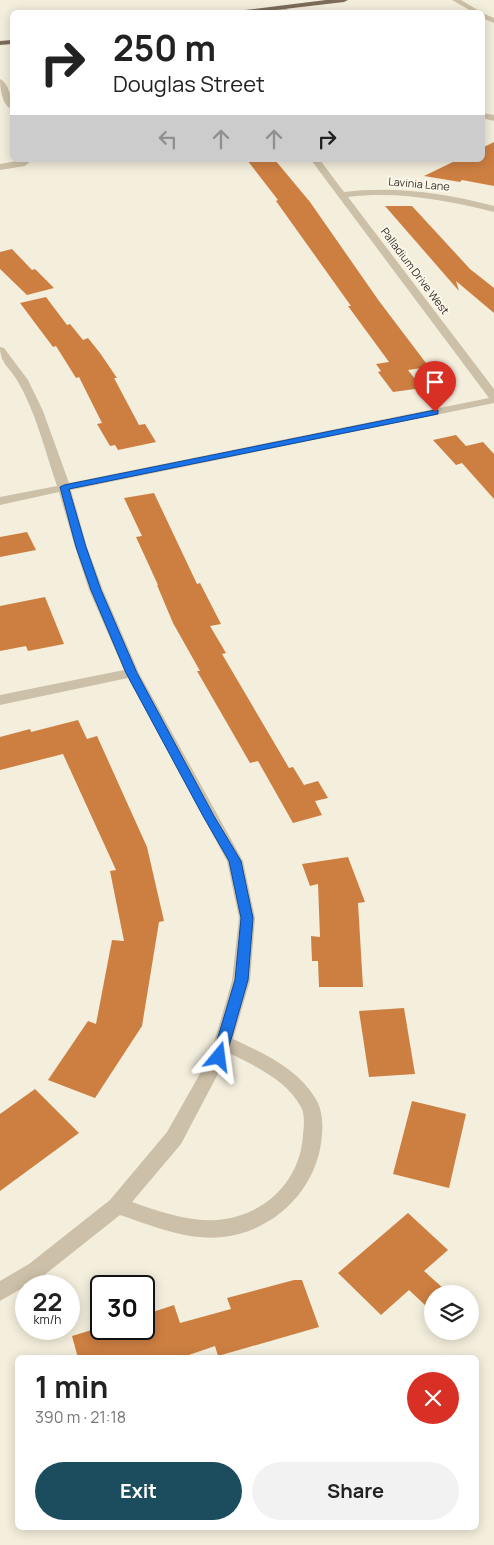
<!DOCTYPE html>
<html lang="en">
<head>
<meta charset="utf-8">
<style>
  :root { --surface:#fff; --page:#f2f2f2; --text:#222; --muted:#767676; --accent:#1b4d5e }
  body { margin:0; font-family:Manrope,sans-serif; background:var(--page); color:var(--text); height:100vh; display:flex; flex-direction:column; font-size:19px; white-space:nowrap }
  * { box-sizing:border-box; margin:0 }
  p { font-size:16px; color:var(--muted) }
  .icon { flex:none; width:28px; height:28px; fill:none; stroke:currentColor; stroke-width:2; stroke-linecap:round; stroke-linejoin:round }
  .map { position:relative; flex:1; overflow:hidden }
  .details { position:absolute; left:15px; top:1355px; width:464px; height:175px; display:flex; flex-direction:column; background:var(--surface); border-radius:8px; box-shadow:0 2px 12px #0003 }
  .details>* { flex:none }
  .banner { position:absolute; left:10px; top:10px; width:475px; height:152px; border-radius:8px; box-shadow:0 2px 12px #0003; background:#fff; color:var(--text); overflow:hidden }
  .controls { position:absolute; left:424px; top:1285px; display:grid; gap:10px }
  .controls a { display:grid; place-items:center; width:55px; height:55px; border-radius:50%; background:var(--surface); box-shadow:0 2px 12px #0003; font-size:25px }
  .speed { position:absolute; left:15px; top:1275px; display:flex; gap:10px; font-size:25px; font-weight:700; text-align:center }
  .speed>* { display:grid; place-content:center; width:65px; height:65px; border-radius:50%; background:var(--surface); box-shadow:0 2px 12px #0003; line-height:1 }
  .speed small { font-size:12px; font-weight:400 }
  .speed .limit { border:2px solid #111; border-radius:8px; background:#fff; color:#111 }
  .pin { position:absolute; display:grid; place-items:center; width:42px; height:42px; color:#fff; margin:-51px -21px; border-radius:50% 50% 50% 0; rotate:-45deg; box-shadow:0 0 5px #0007 }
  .pin .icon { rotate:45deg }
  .me { position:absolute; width:55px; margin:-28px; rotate:16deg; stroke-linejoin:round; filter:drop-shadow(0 0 4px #0008) }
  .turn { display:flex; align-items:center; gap:18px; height:105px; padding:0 20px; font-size:22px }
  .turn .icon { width:65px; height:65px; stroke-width:2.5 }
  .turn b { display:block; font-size:35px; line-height:42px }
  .lanes { display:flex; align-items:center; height:48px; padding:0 20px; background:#0003; justify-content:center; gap:25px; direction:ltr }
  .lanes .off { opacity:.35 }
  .round { display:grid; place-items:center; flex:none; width:52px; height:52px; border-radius:26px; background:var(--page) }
  .head { display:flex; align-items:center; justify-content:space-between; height:85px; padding:0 20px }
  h1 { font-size:30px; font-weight:700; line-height:38px }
  .button { display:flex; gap:10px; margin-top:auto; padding:10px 20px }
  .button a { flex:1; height:58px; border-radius:30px; background:var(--accent); color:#fff; font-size:20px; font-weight:700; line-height:58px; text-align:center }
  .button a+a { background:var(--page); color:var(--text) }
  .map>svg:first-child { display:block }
  .building { fill:#cd7f42 }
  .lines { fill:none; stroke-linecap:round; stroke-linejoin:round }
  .minor { fill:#cdc0a8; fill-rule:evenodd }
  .major { fill:#7c6c59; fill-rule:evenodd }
  .route { fill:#1a73e8; stroke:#114b97 }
  .labels { text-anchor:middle; stroke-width:4; stroke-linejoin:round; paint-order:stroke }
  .far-street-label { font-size:11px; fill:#3a3129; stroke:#fbf7ea }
</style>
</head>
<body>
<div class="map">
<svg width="494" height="1545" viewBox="0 0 494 1545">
  <rect width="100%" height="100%" fill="#f4eedd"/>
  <path class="building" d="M494,142V186L462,180L460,182L424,176L457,160H482V148Z
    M247,160H275L310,202L379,301L429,367L408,370L422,388L393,392L378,372L381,371L376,364L389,362L348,306H351L276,201L278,200Z
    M385,206H412L470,269L494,288V313L456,281L459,291Z
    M12,249L32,270L35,269L54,288L27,295L0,269V252Z
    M46,297L67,325L70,324L83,340L88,338L100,353L117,378H114L139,425L145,424L156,442L118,450L115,445L110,446L97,424L102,423L79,377L76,378L56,346L53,347L20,303Z
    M456,435L466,446L483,442L494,454V499L462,463L456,465L433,440Z
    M154,493L197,584L200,583L221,624L210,626L226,653L222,654L289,768L293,767L304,785L318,781L328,798L315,801L322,815L293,823L258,761L250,763L197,671H200L173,623L157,585H158L136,537L142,536L124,498Z
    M27,532L36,550L0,557V537Z
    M45,597L64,644L28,651L26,646L0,651V606Z
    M78,720L87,739L97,736L147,847L164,921L159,922L142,1026L95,1098L48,1080L88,1021L96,1024L112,940L124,941L110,871L116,870L63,754L0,770V737L30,729L31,732Z
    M348,857L365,902L358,903L363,987H319L318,961H312L311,936L320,937L318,884L310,886L302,864Z
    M404,1008L415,1074L369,1077L359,1011Z
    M35,1089L79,1133L0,1191V1114Z
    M412,1101L466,1114L449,1188L393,1174Z
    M408,1213L448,1250L424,1271L444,1289L438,1294H432V1299L425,1305L409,1290L381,1315L338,1273Z
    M294,1280H302L319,1327L218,1356L215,1346L180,1358H78L72,1336L95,1329H144V1315L174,1305L180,1323L231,1309L227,1298Z"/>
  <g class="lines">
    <path class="minor" d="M452,0H461L481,12H473Z
      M278,6H284L290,12H282L277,8Z
      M482,13L494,18V23L482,18Z
      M0,79C9,83 12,99 12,109C2,106 0,88 0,79Z
      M482,113L494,115V121L482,118Z
      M22,160H32L25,166L0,170V164Z
      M311,160H320L344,192C395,186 444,193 494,206V212C445,200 398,191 348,197L494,389V403L71,490L87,547L103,590L139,673L243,861L255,918L250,981L233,1039C265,1054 299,1069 317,1101C322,1111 323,1123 322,1134C319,1187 276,1231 223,1237C187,1241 153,1226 120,1215L43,1276L0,1301V1281L29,1264L110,1200L167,1132L210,1056L232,981L239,918L227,861L128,678L0,705V695L124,670L89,590L75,547L59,492L0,505V497L57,486C45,451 36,412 17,380C9,367 0,363 0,347L4,348L28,380L43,411L69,483L489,398ZM229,1053C255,1066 287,1080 301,1107C305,1114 304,1126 303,1134C301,1178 269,1212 225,1219C194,1224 161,1212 132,1202L181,1144Z"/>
    <path class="major" d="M326,0H348L344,2L259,12H241L245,10Z
      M12,40V44L0,45V41Z"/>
  </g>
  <path class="route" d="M435,410H438V414L69,489L86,547L101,590L137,673L214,816L241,861L253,918L248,980L226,1057L224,1061L219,1063L214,1061L212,1057L235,980L241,918L229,861L203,816L126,673L91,590L76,547L60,487L64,485Z"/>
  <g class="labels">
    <g class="far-street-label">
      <text transform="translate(419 184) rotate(5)" y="4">Lavinia Lane</text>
      <text transform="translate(415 271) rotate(53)" y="4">Palladium Drive West</text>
    </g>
  </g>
</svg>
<div class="controls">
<a><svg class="icon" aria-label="layers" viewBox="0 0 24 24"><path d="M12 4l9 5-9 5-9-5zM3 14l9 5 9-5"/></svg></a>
</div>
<div class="speed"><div>22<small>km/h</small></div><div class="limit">30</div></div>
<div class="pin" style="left:435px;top:412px;background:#d93025"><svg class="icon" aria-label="arrive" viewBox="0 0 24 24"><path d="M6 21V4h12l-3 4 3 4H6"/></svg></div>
<svg class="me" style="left:219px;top:1057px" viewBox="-20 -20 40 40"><path d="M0-17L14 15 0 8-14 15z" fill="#1a73e8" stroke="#fff" stroke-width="4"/></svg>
<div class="banner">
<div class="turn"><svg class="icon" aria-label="right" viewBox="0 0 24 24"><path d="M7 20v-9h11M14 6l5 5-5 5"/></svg><div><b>250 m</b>Douglas Street</div></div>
<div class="lanes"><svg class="icon off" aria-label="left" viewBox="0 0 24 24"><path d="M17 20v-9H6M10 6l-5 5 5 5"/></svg><svg class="icon off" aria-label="ahead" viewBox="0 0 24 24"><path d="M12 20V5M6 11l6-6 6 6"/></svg><svg class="icon off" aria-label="ahead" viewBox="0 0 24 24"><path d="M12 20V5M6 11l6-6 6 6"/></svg><svg class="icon" aria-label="right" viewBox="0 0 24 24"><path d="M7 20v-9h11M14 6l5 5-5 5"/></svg></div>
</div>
<section class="details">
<div class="head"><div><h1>1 min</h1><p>390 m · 21:18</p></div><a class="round" style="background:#d93025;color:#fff"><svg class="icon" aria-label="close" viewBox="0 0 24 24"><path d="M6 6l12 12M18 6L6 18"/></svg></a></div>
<div class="button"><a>Exit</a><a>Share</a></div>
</section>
</div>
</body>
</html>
